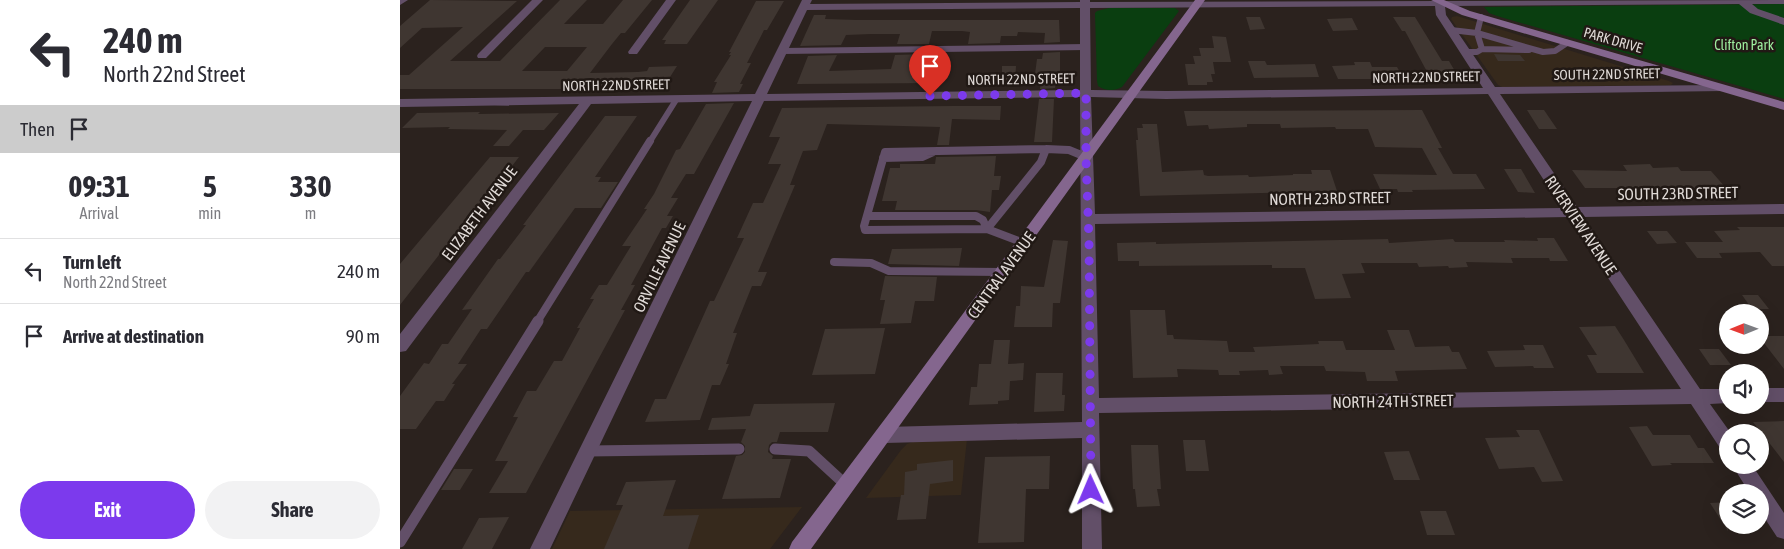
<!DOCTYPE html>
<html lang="en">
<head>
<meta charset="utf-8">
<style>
  :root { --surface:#fff; --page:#f2f2f3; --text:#2b2b33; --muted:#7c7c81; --line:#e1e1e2; --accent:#7c3aed }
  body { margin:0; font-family:"Asap Condensed",sans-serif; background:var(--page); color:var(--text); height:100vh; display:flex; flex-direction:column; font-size:19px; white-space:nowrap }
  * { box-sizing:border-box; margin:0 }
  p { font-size:16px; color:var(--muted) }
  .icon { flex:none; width:28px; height:28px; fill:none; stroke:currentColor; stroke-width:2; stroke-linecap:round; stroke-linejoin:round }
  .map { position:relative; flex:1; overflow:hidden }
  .details { display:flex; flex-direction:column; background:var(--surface); width:400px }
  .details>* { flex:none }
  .guide { background:#fff; color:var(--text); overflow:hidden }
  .needle { width:32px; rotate:269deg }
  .controls { position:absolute; left:1319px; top:304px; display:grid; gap:10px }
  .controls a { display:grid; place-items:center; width:50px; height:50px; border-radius:50%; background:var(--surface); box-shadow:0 5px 20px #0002; font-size:25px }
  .pin { position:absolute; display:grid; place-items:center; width:42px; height:42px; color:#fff; margin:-51px -21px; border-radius:50% 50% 50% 0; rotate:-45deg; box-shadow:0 0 5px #0007 }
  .pin .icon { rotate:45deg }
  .me { position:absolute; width:55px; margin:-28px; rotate:359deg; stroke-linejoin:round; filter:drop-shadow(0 0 4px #0008) }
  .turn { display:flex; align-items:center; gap:18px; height:105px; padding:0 20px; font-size:22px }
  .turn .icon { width:65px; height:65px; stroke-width:2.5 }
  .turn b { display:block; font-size:35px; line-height:42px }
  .then { display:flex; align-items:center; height:48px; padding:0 20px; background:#0003; gap:10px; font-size:19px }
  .eta { display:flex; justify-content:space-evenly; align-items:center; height:85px; text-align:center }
  .eta b { font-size:30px; font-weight:700; line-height:35px }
  .cta { display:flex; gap:10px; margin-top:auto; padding:10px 20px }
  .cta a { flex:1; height:58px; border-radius:30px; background:var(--accent); color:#fff; font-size:20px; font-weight:700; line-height:58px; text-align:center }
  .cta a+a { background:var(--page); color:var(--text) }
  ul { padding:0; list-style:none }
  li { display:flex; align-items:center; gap:15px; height:65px; padding:0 20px; border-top:1px solid var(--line) }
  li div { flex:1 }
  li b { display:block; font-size:19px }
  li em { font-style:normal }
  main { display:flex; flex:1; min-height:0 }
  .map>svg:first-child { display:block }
  .commercial { fill:#36291c }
  .green { fill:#0a3e10 }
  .building { fill:#3f3631; fill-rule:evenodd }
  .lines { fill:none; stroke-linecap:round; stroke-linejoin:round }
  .lane-far2 { stroke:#624f68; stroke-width:6 }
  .lane-far1 { stroke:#624f68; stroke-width:8 }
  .lane { stroke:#624f68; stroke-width:11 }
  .street { fill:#624f68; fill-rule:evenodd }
  .secondary { fill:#84668e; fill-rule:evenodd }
  .route { stroke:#7c3aed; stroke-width:9; stroke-dasharray:0 16.2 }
  .labels { text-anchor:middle; stroke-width:5; stroke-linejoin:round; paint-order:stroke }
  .far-street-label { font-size:14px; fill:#dfd9d6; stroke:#211915 }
  .far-park-label { font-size:14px; fill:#9eee9f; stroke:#211915 }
  .street-label { font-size:16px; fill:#dfd9d6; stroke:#211915 }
</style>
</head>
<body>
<main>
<section class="details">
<div class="guide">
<div class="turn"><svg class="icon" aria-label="left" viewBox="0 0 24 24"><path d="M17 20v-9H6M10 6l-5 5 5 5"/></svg><div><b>240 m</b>North 22nd Street</div></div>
<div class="then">Then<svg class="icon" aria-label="arrive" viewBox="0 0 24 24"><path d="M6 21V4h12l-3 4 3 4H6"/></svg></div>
</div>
<div class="eta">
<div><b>09:31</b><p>Arrival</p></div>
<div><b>5</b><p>min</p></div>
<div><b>330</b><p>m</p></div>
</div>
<ul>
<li><svg class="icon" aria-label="left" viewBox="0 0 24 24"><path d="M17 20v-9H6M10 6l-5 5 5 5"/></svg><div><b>Turn left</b><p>North 22nd Street</p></div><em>240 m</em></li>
<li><svg class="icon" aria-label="arrive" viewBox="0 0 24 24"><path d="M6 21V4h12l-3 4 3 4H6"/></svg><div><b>Arrive at destination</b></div><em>90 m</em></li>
</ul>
<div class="cta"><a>Exit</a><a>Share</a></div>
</section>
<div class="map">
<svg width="1384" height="549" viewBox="0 0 1384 549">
  <rect width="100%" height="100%" fill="#2b221e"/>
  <path class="commercial" d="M1057,16L1269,81L1273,83L1271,85L1102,87L1098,85L1051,19L1052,17Z
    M567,439L561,495L466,498L501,450L507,444L518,440Z
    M402,507L370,549H152L170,511Z"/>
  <path class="green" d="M1384,4V99L1097,16L1089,13L1084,7Z
    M709,8H775L779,11L722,87C715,91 705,91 698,86L697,81L695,13L697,11Z"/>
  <path class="building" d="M30,0L117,1L50,61H100L160,0H187L164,24H203L223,0H252L225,33H221L212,44L190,73L238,72L247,71L249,67L277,66L265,85H221L220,87L159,89H0V75H9L63,27L22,28L0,48V26ZM145,47H187L167,71H122Z
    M290,0H318L287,44H264L266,40H262Z
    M356,1H384L367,30H364L359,40L347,63H351L340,84H343L339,92L312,93L317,82H314L331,55H329L331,52H329Z
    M414,15H426L425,19L457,20H659L660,42L644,43L645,33L618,32L617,36H601L600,43L568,44L570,32L562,31H532L529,44H497L500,34H471L446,35L441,45L400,46Z
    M846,17H860L865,29L850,30Z
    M993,17H1015L1042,61H1049L1059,78L1031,79L1005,31H1002Z
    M952,18L958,30L933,31L927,19Z
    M812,36L826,37L831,62H813L815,74H811L813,82H807V85H788L785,64H795L793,56H801L799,48H814Z
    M660,52V82H656L655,88L640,89L642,74H635L637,59H642L643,53Z
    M526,54L522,70H537L534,83L397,84L408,56L437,55L429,71L491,69L495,55Z
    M1094,54L1120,55L1125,61H1098Z
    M848,61H865L867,65L915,64L919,77L854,78Z
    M954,62H970L972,67H997L1004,79H938L932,66L955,65Z
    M602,66H616L615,82L602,83Z
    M639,99H654L652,142H634Z
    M334,103L294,174H286L271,198H278L267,216H273L266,228H262L231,285H235L221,310H225L126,493H89L108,461H95L118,417H113L127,391H136L154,361H162L180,328H177L194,299H190L199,285H207L231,246H222L247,209H244L254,194L276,150L280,149L306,104Z
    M552,106H601L600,120L552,119L549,145H537L540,127L427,124L417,150L403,151L390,185H395L358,272H367L361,286H352L333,333H337L326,364H329L320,385H312L300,420L245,422L255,399H266L310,301H314L344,238H337L353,203H363L381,164H368L380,137H369L382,108Z
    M1022,110L1042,148H1038L1053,174H1076L1085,189L1012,190L1013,192H998L997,189H980L973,174L1037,175L1022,148L975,147L968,129H936L935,127L881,128L880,124H847V127L809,129L808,125L787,126L784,111Z
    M1127,110H1144L1157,129H1139Z
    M80,112L78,114L159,113L144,130H123L109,146H93L107,130L48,129L50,127L2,128L17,113Z
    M205,116H237L195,177H201L198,182H218L201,208H175L129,272H126L87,329H81L58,364H67L52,384H55L44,401H36L16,429H0V396L24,363L29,364L42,344H48L72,309L62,310L98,259H100L126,225H123Z
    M742,124H757L762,172L803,170L804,175L808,176L848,175L849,177L893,175V174H912L911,170H930L937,191L740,196L736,140H738L737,128H743Z
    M596,156L594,176H601L599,190H592L590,212L576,210H495L497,201H482L490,168H500V164H535L536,157Z
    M90,157H119L85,201H81L0,305V264Z
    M1250,164L1253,168L1278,167L1281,171H1311L1326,188H1257L1260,191H1244L1241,188H1185L1172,170L1227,171L1223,165Z
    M1104,169H1121L1135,193L1118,192Z
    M1337,227H1384V266H1372L1360,252L1319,253L1322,258H1297L1285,242H1323L1314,231L1340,230Z
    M1247,231H1267L1277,243L1257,244Z
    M1137,238H1154L1168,261H1150L1149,258H1111L1113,263L1066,262L1068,267L1049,268L1048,266L1019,267L1017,263H961L965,273L942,274L951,298L915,299L905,268H872V265L739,266V261H718L717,243L756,242V244L988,239L989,243L1053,239L1055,242H1105L1104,240L1138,241Z
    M653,240L668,241L660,303H653L652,327H614L616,306H620L621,286L644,287Z
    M562,248L559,266L488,264L492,249Z
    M485,276L537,277L534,301H515L511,323L480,324L485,300H480Z
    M1342,295H1358L1369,309H1352Z
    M730,310H765L767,335H773L774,339L827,341L829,352H855L853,347L919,344L918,341H943L946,350H995L987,330H1009L1015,347L1049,346L1052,352H1059L1067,369L995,371L998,381H967L965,372L926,371L924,366H880L883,374L869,375L868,370L839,371L840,375H819L818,370L777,369L778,377L733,378Z
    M1215,326L1224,340L1244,373H1197L1187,355H1197L1179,327Z
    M485,328L475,374L412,375L425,329Z
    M1360,336H1384V369L1360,338Z
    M594,340H610L608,364L624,363L623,380L610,381L609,400L598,401V404L569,405L571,387H577L579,364H591Z
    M1123,345H1143L1154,368H1134L1133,366L1095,367L1087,351L1125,350Z
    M1299,349H1319L1331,365H1310Z
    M636,373H663L662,395H665L664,411L634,412Z
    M435,403L428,432H380L377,442H372L369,445L368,452L373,456L372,459H391L380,498L322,499L336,456L342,455L345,452V446L341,442L346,429L308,430L312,418L350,416L354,404Z
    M1384,421V462L1353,422Z
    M1247,426L1253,435H1290L1298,448H1304L1314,463H1270L1272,465L1252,466L1229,427Z
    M1116,430H1139L1163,481L1142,482L1134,467L1099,469L1085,438L1120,437Z
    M783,440H805L809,471H786Z
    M731,445H758L761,489H757L760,506L737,507L735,489H733Z
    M1009,451L1020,480H994L984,452Z
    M650,456L649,489H626L624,542L578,543L585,457Z
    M553,460V481L530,484L526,519L497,520L501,495H504L505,472L517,470V464Z
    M54,469H73L60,490H41Z
    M276,480L263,516L299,515L288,549H204L223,505H216L226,482Z
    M1328,502V531L1310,503Z
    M1020,511H1046L1055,535H1027Z
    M109,517L92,549H62L79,518Z"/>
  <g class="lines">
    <path class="lane-far2" d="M1081,17L1077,33L1143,52L1155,51L1167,43
      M1051,30L1077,33L1082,49L1077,52H1066
      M1082,49L1129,50
      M383,51L686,47
      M249,143L276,100"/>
    <path class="lane-far1" d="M483,158L522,157L533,152
      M467,216H576L583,220L587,229L465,230L464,226L485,152L646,149
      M624,243L587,229L641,162L646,149L669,150L686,157
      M434,262L471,263L489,271L603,272
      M137,322L250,141"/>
    <path class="lane" d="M375,449L409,451L447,486
      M188,451L339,449
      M0,542L138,321"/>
    <path class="street" d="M0,0H8L0,5Z
      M132,0H143L86,58H78L77,56L78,54Z
      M266,0H276L237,54H229L228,52Z
      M402,0H412L410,4L680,2V0H690V2L1384,0V4H1352L1358,9L1384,18V25L1350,13L1339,4L1045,6L1046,15L1095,87L1323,85L1329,88L1323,91L1100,94L1177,207L1384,204V214L1183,217L1300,389H1328V403L1310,404L1330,432H1328V453L1322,451L1291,404L699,413L702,549H682V438L485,443L479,441L476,435L479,429L485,427L682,422L680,97L364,101L150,549H130L352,101L191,104L6,351L0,352V334L179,104L0,107V99L355,94ZM1035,6L1036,15L1083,88L766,91L691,90L690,8ZM680,8V90L367,94L407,10ZM1088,94L1162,208L695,214L691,97L766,99ZM1168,217L1281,389L699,398L695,224Z
      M1360,388H1384V402H1360Z
      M1332,465H1352L1384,513V539L1377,537L1360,511V492H1349Z"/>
    <path class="secondary" d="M795,0H805L411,549H389L392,542L494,407Z
      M1031,0H1044L1070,11L1384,102V110L1062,15Z"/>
  </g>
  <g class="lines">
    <path class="route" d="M530,96L686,93V158L689,241L691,490"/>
  </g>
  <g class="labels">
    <g class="far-street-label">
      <text transform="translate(1213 40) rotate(16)" y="5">PARK DRIVE</text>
      <text transform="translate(1207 74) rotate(-1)" y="5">SOUTH 22ND STREET</text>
      <text transform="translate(1026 77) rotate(-1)" y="5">NORTH 22ND STREET</text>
      <text transform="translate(621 79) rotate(-1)" y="5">NORTH 22ND STREET</text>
      <text transform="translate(216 85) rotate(-1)" y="5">NORTH 22ND STREET</text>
    </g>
    <g class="far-park-label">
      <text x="1344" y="50">Clifton Park</text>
    </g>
    <g class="street-label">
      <text transform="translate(1278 193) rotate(-1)" y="6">SOUTH 23RD STREET</text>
      <text transform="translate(930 198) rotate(-1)" y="6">NORTH 23RD STREET</text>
      <text transform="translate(79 213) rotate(-53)" y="6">ELIZABETH AVENUE</text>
      <text transform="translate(1181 225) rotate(56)" y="6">RIVERVIEW AVENUE</text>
      <text transform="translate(259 267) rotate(-64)" y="6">ORVILLE AVENUE</text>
      <text transform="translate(601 275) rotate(-54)" y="6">CENTRAL AVENUE</text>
      <text transform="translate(993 401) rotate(-1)" y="6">NORTH 24TH STREET</text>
    </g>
  </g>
</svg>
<div class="controls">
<a><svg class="needle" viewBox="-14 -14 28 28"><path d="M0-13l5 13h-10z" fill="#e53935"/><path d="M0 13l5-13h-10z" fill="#7c7c81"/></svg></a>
<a><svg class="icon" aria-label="sound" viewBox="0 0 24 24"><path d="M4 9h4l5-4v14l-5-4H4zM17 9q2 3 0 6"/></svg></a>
<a><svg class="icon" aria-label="search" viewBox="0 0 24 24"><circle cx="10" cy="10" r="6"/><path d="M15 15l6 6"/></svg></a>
<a><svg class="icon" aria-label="layers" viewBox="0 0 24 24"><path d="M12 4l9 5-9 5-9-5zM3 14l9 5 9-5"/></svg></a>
</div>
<div class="pin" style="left:530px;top:96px;background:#d93025"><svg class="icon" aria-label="arrive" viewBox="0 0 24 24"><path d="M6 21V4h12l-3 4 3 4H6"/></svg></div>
<svg class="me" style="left:691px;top:490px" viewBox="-20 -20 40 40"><path d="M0-17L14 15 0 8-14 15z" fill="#7c3aed" stroke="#fff" stroke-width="4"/></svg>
</div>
</main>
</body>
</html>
